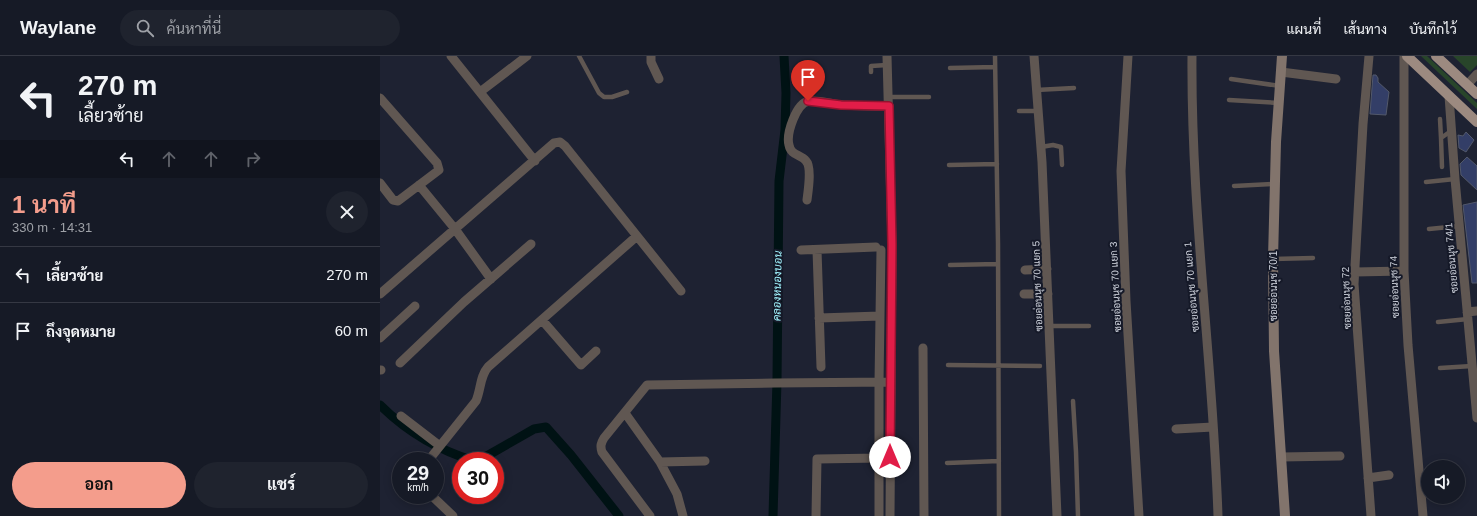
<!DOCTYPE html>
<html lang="th">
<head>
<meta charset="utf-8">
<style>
  :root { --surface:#161a26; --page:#1f232e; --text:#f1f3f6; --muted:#9ea1a7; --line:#353843; --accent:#f49d8c }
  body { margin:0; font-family:Arial,Sarabun,sans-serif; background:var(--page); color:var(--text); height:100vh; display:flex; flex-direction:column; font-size:15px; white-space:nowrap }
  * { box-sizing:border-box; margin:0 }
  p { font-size:13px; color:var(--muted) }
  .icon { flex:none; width:22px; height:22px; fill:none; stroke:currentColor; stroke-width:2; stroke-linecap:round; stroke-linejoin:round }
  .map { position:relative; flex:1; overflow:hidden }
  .details { display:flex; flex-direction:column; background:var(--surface); width:380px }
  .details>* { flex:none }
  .top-card { background:#161a26; color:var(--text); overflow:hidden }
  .fabs { position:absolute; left:1041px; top:404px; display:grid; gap:8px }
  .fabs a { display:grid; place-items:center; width:44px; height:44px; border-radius:50%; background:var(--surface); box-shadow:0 2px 10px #0003,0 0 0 1px var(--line); font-size:20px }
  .speed { position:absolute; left:12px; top:396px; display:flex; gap:8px; font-size:20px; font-weight:700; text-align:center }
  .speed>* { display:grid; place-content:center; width:52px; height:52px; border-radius:50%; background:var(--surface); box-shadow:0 2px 10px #0003,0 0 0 1px var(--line); line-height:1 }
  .speed small { font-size:10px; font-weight:400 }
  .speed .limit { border:6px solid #d22; background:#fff; color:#111 }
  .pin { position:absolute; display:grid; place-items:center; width:34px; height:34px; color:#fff; margin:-41px -17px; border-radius:50% 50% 50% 0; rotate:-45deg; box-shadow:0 0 4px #0007 }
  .pin .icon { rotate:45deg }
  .me { position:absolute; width:44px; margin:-22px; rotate:0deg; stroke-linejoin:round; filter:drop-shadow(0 0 3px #0008) }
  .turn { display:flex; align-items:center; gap:14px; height:84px; padding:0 12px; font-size:18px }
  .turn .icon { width:52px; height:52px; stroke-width:2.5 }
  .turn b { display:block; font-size:28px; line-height:34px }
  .lanes { display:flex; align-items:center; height:38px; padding:0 12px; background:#0003; justify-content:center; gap:20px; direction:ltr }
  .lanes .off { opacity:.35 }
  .round { display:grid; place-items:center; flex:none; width:42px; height:42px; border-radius:21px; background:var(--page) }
  .overview { display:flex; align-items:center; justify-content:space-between; height:68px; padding:0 12px }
  h1 { font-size:24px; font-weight:700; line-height:30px; color:var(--accent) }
  .button { display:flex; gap:8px; margin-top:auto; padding:8px 12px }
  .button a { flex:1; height:46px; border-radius:24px; background:var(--accent); color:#111; font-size:16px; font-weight:700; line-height:46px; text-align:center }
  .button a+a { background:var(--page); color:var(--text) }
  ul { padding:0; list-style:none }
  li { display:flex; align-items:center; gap:12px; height:56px; padding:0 12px; border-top:1px solid var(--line) }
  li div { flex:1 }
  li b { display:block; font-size:15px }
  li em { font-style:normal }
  header { display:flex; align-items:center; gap:24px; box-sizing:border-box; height:56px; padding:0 20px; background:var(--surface); border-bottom:1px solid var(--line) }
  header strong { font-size:19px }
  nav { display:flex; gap:22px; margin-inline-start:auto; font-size:14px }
  .search { width:280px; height:36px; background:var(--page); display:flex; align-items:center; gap:10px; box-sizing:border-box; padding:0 14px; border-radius:22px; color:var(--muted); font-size:15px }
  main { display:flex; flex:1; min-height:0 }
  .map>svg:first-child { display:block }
  .green { fill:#28452a }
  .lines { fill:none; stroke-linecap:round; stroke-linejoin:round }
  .canal { stroke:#001214; stroke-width:9 }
  .building { fill:#333e67; stroke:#52586a }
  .lane { stroke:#605752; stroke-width:4.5 }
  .street { stroke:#605752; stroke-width:9 }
  .secondary { stroke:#82746c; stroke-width:10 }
  .primary { stroke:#9c8a80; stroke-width:10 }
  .route-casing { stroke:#92132f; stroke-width:10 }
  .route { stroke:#e11d48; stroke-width:7 }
  .labels { text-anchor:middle; stroke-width:4; stroke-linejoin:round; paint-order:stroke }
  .street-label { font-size:10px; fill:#d0d4de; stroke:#151928 }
  .water-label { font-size:11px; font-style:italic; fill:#a2f5ff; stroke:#151928 }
</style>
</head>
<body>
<header>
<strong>Waylane</strong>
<div class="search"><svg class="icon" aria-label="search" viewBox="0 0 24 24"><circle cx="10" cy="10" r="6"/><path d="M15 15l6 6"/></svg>ค้นหาที่นี่</div>
<nav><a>แผนที่</a><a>เส้นทาง</a><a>บันทึกไว้</a></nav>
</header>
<main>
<section class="details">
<div class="top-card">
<div class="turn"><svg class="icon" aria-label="left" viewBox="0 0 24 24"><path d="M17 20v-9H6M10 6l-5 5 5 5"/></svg><div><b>270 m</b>เลี้ยวซ้าย</div></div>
<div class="lanes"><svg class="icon" aria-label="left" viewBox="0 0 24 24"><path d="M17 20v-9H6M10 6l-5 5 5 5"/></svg><svg class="icon off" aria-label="ahead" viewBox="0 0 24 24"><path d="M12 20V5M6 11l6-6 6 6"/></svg><svg class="icon off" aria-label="ahead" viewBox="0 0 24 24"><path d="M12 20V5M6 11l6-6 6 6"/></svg><svg class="icon off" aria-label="right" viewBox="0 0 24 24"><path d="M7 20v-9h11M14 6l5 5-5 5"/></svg></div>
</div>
<div class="overview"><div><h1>1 นาที</h1><p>330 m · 14:31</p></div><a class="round"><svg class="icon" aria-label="close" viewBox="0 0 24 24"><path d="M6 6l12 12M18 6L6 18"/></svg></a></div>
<ul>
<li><svg class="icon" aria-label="left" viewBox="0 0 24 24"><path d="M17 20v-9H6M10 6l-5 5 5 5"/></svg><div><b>เลี้ยวซ้าย</b></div><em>270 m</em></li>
<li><svg class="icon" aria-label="arrive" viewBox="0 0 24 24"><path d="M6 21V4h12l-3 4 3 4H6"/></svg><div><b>ถึงจุดหมาย</b></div><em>60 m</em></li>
</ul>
<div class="button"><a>ออก</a><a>แชร์</a></div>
</section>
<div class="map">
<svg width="1097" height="460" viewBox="0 0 1097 460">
  <rect width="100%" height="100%" fill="#1e2232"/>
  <path class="green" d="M1041,0H1047L1097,47V53Z
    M1073,0H1097V9L1090,16Z"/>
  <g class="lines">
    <path class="canal" d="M0,349C27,376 58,394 94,405
      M98,405L154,373L166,371L191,399L239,460
      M393,460L397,325L399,125L405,74L406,37L404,0"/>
  </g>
  <path class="building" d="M993,19H996L998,22V26L1009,36L1006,59L990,58Z
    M1086,76L1094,84L1086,96L1079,92L1078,79L1083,80Z
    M1087,101L1097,110V134L1081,119L1080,108Z
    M1097,146V227H1092L1083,149Z"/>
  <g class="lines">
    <path class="lane" d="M199,0L219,37L224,41H232L247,36
      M615,0L618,187L619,460
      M570,12L615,11
      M491,16V10L507,9
      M851,23L900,30
      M656,34L694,32
      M508,41H549
      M849,44L899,47
      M639,55H658
      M1060,63L1061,82
      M661,91L673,89L681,91L682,109
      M569,109L617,108
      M1062,111L1061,82L1071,75
      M1046,126L1075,123
      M854,130L894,128
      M1049,173L1079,170
      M893,203L933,202
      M570,209L618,208
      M1058,266L1088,263
      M669,270H709
      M568,309L660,310
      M1060,312L1092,310
      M693,345L696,396L698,460
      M567,407L619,405"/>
    <path class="street" d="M71,0L155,105
      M271,0V6L279,23
      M507,0L512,189L510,460
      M654,0L662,106L677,460
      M748,0L741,115L746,245L759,460
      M812,0C811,123 825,244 833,366C835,397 837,429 838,460
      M989,0L983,68L974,228L991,460
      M1024,0V215L1028,289L1043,460
      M901,16L956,23
      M1087,29L1097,18
      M100,36L147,0
      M1069,40L1075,123L1097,362
      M0,42L57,107L59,114L18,145L13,144L0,127
      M39,129L75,173L111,223
      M427,144C428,136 432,111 426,105C421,98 411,100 409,89C406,78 416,47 429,45C440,44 452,48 463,49C478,50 494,50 509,50
      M421,194L496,191
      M437,194L441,311
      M645,214L667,213
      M975,216L1024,215
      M0,238L174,87L180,86L185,90L301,235
      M644,238H668
      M1087,256L1097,255
      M439,262L500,260
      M162,264L201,309L216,295
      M0,282L35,250
      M543,292L544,460
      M20,307L84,246L151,188
      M0,314H1
      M245,357L280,406L325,405
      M21,360L60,390
      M796,373L833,371
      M901,401L960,400
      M48,405L96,345C101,333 100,320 108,311L257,180
      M280,406L297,438L303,460
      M988,422L1009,419
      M51,439L73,460
      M270,460L222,396C220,390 221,387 224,382L267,329L395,327L510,326
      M436,460L437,403L499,402
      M499,460V326L501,194"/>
    <path class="secondary" d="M902,0L896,86L893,203L894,295L905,460"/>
    <path class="primary" d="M1027,0L1097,66
      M1056,0L1097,38"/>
  </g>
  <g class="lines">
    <defs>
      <path id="route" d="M428,45L461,49L509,50L512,189L510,401"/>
    </defs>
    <use href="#route" class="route-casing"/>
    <use href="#route" class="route"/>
  </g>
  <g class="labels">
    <g class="street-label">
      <text transform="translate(1071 202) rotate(-95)" y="4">ซอยอ่อนนุช 74/1</text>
      <text transform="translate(657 230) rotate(-92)" y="4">ซอยอ่อนนุช 70 แยก 5</text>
      <text transform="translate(893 230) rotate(-90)" y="4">ซอยอ่อนนุช 70/1</text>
      <text transform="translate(735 231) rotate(-93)" y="4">ซอยอ่อนนุช 70 แยก 3</text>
      <text transform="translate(811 231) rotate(-95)" y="4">ซอยอ่อนนุช 70 แยก 1</text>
      <text transform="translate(1014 231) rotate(-92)" y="4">ซอยอ่อนนุช 74</text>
      <text transform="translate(966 242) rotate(-92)" y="4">ซอยอ่อนนุช 72</text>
    </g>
    <g class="water-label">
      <text transform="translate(397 230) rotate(-89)" y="4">คลองหนองบอน</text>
    </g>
  </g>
</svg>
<div class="fabs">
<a><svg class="icon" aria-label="sound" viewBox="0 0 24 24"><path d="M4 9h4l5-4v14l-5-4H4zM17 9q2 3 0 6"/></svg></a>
</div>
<div class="speed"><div>29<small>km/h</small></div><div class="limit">30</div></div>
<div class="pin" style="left:428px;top:45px;background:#d93025"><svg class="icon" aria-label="arrive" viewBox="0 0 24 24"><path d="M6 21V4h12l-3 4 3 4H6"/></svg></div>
<svg class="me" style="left:510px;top:401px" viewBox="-20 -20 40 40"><circle r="19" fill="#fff"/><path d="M0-13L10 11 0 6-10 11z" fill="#e11d48"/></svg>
</div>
</main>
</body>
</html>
